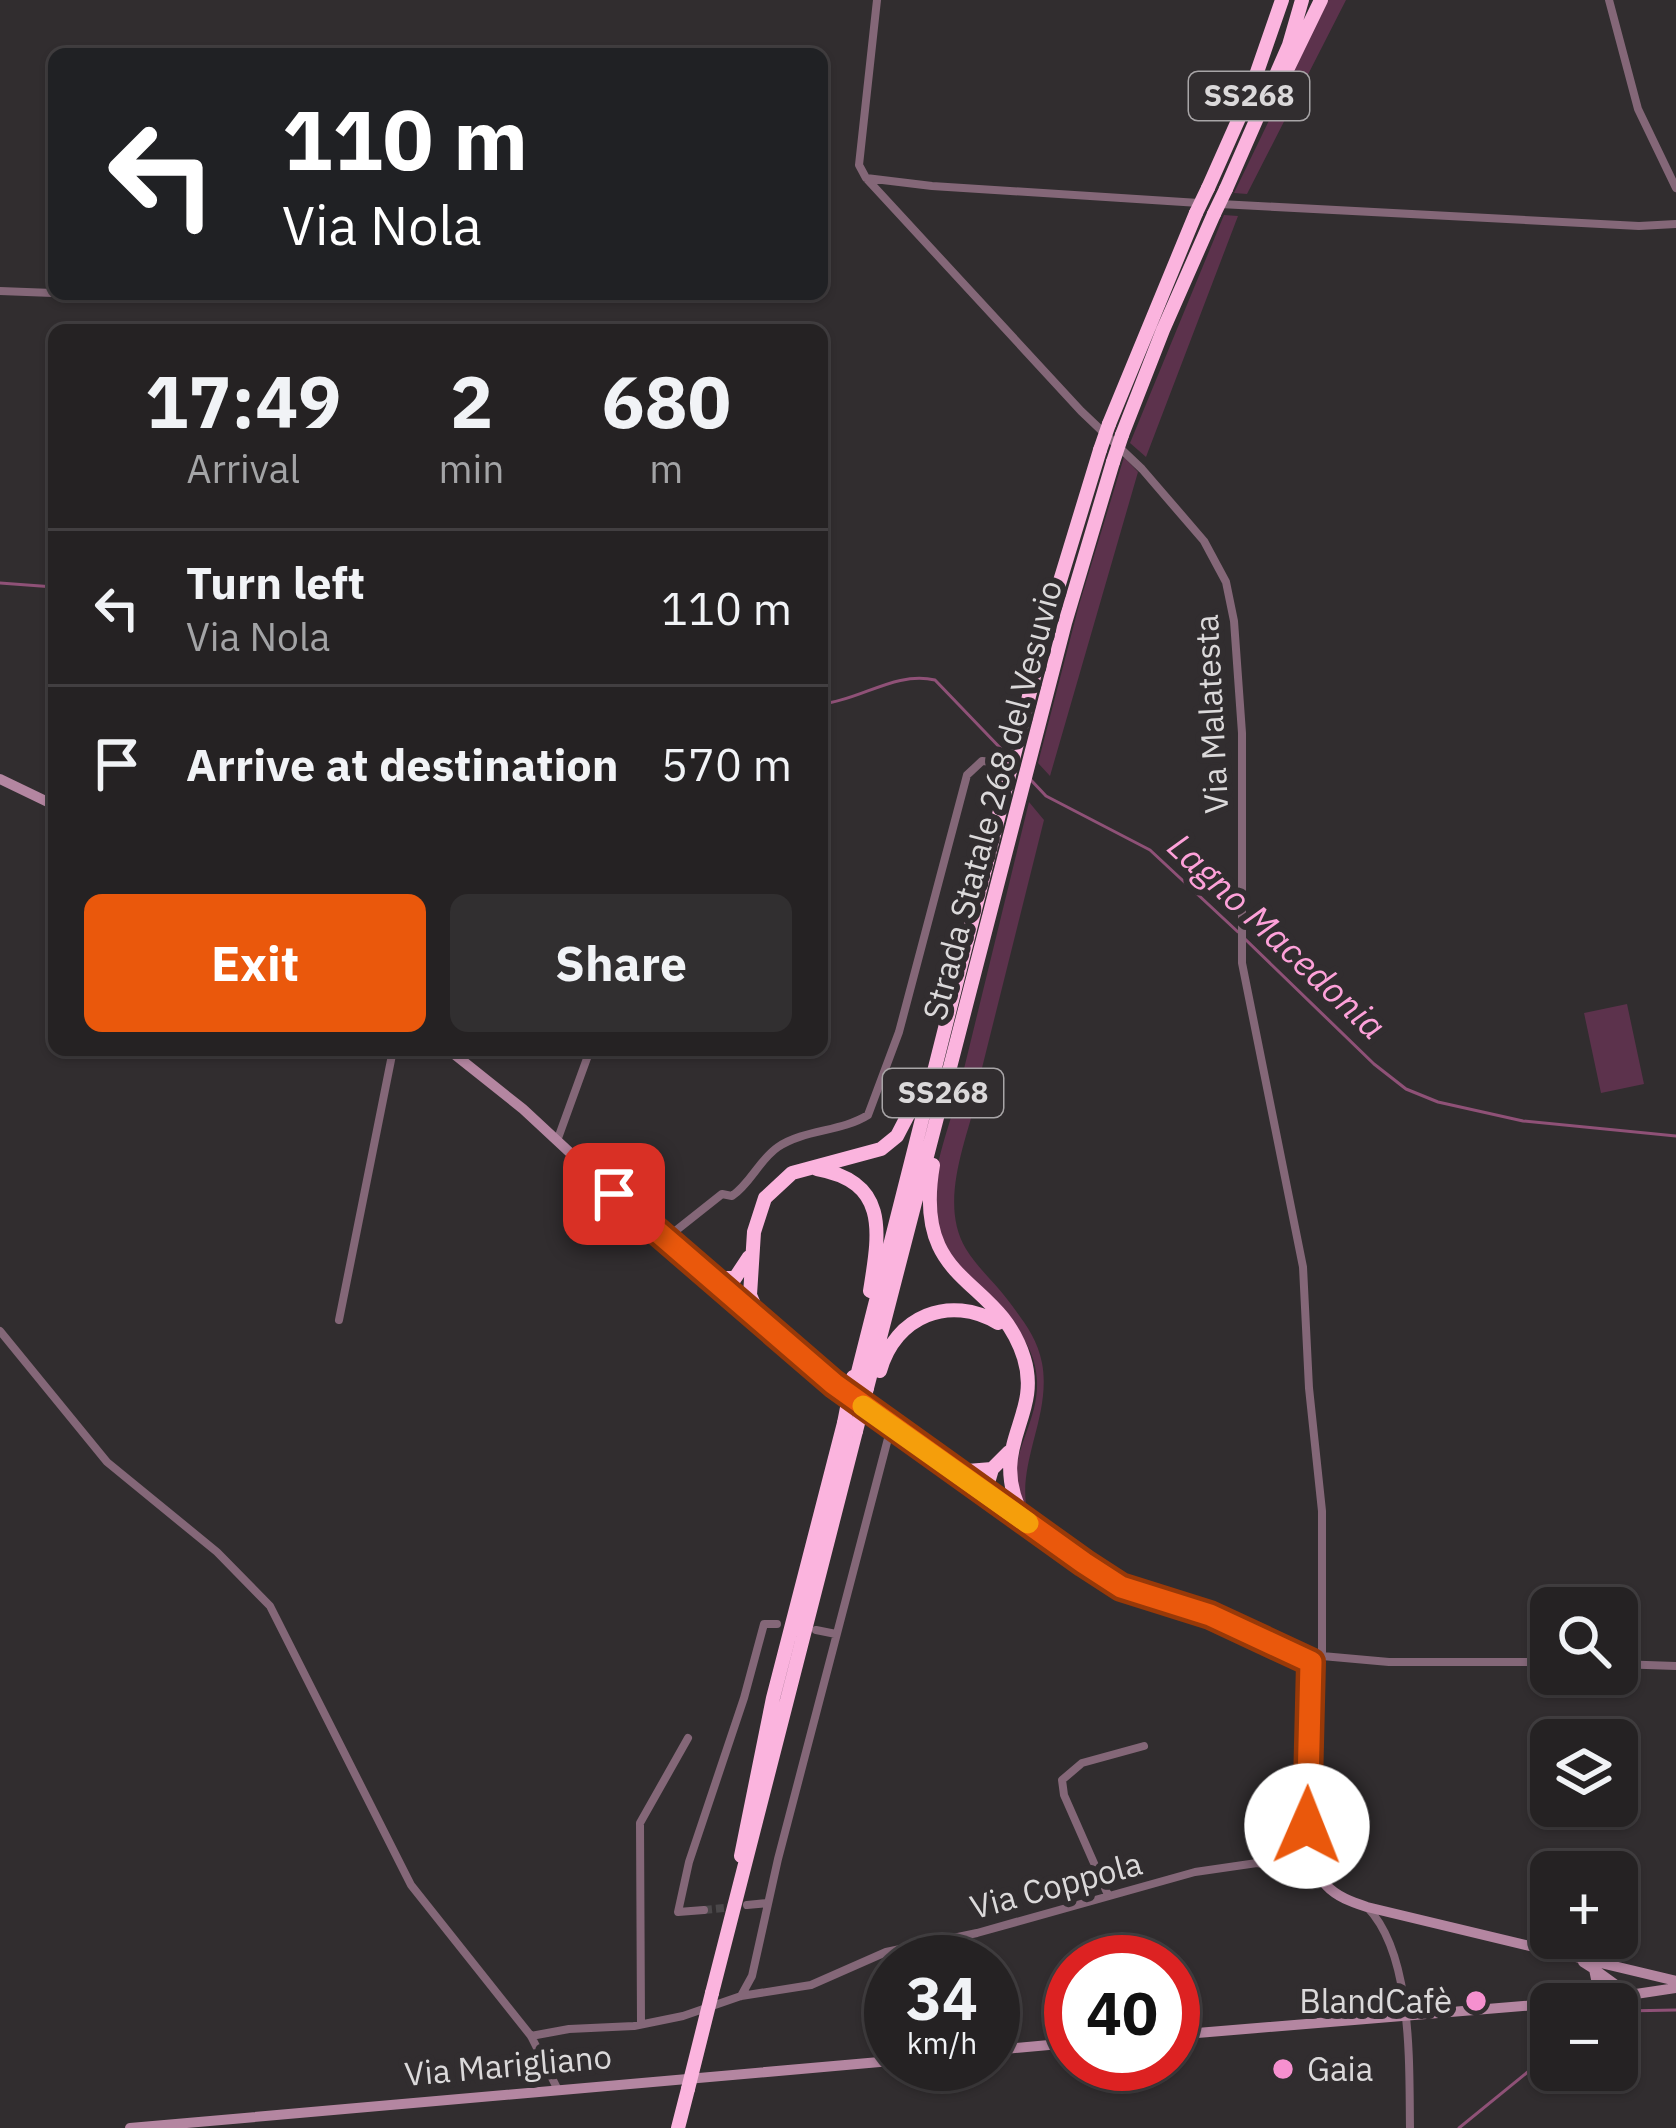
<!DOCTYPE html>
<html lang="en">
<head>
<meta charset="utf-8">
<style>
  :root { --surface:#252223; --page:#312f30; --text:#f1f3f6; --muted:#a3a4a6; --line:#423f41; --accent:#ea580c }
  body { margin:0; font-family:"IBM Plex Sans",sans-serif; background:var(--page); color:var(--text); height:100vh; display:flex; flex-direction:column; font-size:45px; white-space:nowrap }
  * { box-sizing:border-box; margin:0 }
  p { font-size:39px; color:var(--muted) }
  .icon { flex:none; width:66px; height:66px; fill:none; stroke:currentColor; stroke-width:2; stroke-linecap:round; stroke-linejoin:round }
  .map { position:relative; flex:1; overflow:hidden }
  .panel { position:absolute; left:48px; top:324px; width:780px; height:732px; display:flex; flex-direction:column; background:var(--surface); border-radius:18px; box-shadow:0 3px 9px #0004,0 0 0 3px var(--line) }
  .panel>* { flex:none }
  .guide { position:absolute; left:48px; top:48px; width:780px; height:252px; border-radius:18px; box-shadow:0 3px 9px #0004,0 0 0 3px var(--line); background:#202124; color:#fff; overflow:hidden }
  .controls { position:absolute; left:1530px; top:1587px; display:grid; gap:24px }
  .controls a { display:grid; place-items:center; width:108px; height:108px; border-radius:18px; background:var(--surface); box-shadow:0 3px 9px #0004,0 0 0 3px var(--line); font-size:60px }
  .speed { position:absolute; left:864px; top:1935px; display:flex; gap:24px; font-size:60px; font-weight:700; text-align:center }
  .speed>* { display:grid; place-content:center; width:156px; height:156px; border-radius:50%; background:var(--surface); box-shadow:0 3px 9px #0004,0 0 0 3px var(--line); line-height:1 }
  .speed small { font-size:30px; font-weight:400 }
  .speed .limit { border:18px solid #d22; background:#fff; color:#111 }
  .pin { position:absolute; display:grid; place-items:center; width:102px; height:102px; color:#fff; margin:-51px; border-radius:24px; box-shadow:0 6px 18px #0006 }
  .me { position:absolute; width:132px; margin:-66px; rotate:1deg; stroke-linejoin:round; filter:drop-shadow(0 0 9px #0008) }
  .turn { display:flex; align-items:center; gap:42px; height:252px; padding:0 36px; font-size:54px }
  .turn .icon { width:156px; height:156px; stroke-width:2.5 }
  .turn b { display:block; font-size:84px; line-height:102px }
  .eta { display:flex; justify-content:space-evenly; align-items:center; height:204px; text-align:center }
  .eta b { font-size:72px; font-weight:800; line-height:84px }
  .cta { display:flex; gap:24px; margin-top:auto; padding:24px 36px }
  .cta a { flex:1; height:138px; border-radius:18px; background:var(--accent); color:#fff; font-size:48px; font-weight:800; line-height:138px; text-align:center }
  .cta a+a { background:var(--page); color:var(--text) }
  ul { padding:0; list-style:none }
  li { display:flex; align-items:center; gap:36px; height:156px; padding:0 36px; border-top:3px solid var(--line) }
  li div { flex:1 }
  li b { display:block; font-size:45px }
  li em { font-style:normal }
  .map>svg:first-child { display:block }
  .green { fill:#5c324c }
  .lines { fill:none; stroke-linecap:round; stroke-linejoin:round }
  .stream { stroke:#8f5177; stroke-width:3 }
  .street-tunnel { stroke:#4a4749; stroke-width:8; stroke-dasharray:8 4; stroke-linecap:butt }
  .street { stroke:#846778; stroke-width:8 }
  .secondary { stroke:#b486a1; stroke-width:10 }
  .highway { stroke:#fbb4de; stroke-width:14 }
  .highway-bridge { stroke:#fbb4de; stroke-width:14 }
  .route-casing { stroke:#983908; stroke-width:30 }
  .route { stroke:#ea580c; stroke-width:21 }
  .slow { stroke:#f59e0b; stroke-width:21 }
  .poi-dot { fill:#f690cf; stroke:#312d2f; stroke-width:4.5 }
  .labels { text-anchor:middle; stroke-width:12; stroke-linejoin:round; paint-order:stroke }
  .shield { fill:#312d2f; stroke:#a8a5a7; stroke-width:3 }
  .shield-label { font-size:30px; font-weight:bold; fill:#dbd9da }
  .street-label { font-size:33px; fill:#dbd9da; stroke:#312d2f }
  .poi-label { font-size:33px; fill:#dbd9da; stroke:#312d2f; text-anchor:end }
  .water-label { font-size:36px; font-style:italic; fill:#fda1d9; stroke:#312d2f }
</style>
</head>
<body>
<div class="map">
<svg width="1676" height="2128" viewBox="0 0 1676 2128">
  <rect width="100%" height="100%" fill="#312d2f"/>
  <path class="green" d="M1327,0H1346L1247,194L1234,193Z
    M1224,215L1238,216L1146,457L1130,443Z
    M1124,457L1138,472L1050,776L1038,763L1079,605Z
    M1029,802L1044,820L979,1080L962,1077Z
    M1627,1004L1644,1084L1601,1093L1584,1013Z
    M958,1093L977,1097C965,1144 939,1204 966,1249C977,1267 994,1282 1007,1299C1022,1319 1037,1337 1042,1363C1052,1416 1015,1464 1028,1515C996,1464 1039,1431 1037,1381C1034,1312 952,1288 936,1220C927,1180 948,1132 958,1093Z"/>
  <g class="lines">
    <path class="stream" d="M0,583L54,587
      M822,704C861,700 895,671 935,680L1007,755
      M1030,779L1046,796L1150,850L1238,932
      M1245,939L1374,1064L1406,1089L1438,1102L1523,1121L1676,1136
      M1617,2015L1624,2011L1676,2010
      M1459,2128L1551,2053"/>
    <path class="street-tunnel" d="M704,1910L734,1907"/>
    <path class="street" d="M877,0L859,165L866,178L932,186L1199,203
      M1609,0L1638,109L1676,188
      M866,178L1081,411L1142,469L1204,541L1226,582L1234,621L1242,733V963L1303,1267L1309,1388L1322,1511V1656L1311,1662
      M1220,204L1639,226L1676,224
      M0,291L79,294
      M886,1072L912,1075
      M962,1086L984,1091
      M557,1141L590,1050
      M664,1240L722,1194L732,1196C751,1183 759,1160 778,1147C805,1129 841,1132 868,1115L899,1032L967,775L982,761L994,762
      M339,1320L393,1050
      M0,1331L107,1462L217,1552L270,1606L411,1885L531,2036L557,2088
      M816,1630L836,1634
      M1322,1656L1389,1662H1551
      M1617,1664L1676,1666
      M1108,1895L1064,1795L1062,1780L1082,1763L1144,1746
      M747,1905L768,1903
      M1367,1907C1413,1954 1409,2064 1410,2128
      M704,1910L678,1912L689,1862L744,1698L764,1624H777
      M741,1996L752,1976L778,1859L891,1427
      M641,2024L640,1823L688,1738
      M531,2036L569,2029L634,2026L683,2016L741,1996L811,1985L886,1952L977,1933L1195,1872L1257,1863L1318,1875"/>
    <path class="secondary" d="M0,779L54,805
      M449,1050L523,1109L664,1240L834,1385L955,1472L1122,1587L1211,1615L1311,1662C1310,1711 1293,1851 1326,1885C1337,1897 1352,1902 1367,1907L1676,1981
      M1583,1962L1594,1969L1598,1989L1596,2000
      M1594,1969L1630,1995
      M1173,2035L1596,2000L1676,1988
      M993,2050L1071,2043
      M130,2128L891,2061"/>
    <path class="highway" d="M1287,70L1321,0
      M1208,188L1248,98L1282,0
      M1226,189L1289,45L1302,0
      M1109,424L1196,213
      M1122,435L1163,330L1214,214
      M933,1165C912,1288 998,1274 1024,1358C1043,1419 984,1446 1025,1521
      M817,1169C890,1182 879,1234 870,1291
      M709,1278H731
      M725,1293L749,1257
      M762,1323L750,1295L754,1232L765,1198L792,1173L881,1149L897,1136L923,1086
      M880,1371C895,1316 950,1294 998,1323
      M856,1380L1049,617L1100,450
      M867,1388L1065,623L1113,462
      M955,1472L992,1469
      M985,1493L992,1469L1009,1452
      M741,1856L773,1698L844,1423
      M712,1993L856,1431
      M678,2128L688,2089"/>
    <path class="highway-bridge" d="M1196,213L1208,188
      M1214,214L1226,189
      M1100,450L1109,424
      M1113,462L1122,435
      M844,1423L853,1377
      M856,1431L867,1388
      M688,2089L712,1993"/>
  </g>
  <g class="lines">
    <defs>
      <path id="route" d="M614,1194L834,1384L1084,1563L1121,1587L1210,1615L1311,1662L1307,1826"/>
    </defs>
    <use href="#route" class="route-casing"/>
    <use href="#route" class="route"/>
    <path class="slow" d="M863,1406L1028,1523"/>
  </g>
  <g class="poi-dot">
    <circle cx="1476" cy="2001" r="12"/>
    <circle cx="1283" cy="2069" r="12"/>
  </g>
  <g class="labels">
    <g class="shield">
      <rect x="1189" y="72" width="120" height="48" rx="9"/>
      <rect x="883" y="1069" width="120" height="48" rx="9"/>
    </g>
    <g class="shield-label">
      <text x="1249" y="106">SS268</text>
      <text x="943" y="1103">SS268</text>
    </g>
    <g class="street-label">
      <text transform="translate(1211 714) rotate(-93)" y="12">Via Malatesta</text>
      <text transform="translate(992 800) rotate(-75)" y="12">Strada Statale 268 del Vesuvio</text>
      <text transform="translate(1056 1885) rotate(-15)" y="12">Via Coppola</text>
      <text transform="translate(508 2065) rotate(-5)" y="12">Via Marigliano</text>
    </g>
    <g class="poi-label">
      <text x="1452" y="2013">BlandCafè</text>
      <text x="1307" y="2081" text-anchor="start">Gaia</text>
    </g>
    <g class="water-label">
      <text transform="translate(1277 936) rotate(43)" y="13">Lagno Macedonia</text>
    </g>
  </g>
</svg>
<div class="controls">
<a><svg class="icon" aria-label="search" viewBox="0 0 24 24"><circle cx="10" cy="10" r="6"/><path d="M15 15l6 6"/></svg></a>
<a><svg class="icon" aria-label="layers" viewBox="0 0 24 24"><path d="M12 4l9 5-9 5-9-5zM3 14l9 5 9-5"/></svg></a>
<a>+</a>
<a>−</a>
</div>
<div class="speed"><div>34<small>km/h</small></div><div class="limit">40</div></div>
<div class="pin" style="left:614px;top:1194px;background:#d93025"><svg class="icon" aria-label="arrive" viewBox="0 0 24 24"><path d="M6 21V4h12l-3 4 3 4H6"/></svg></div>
<svg class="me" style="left:1307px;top:1826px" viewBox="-20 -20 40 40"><circle r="19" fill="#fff"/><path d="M0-13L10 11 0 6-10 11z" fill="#ea580c"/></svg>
<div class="guide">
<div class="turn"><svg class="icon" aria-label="left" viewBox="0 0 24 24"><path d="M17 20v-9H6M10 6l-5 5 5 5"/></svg><div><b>110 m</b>Via Nola</div></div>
</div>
<section class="panel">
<div class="eta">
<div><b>17:49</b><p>Arrival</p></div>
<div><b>2</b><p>min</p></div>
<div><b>680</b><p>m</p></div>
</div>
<ul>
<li><svg class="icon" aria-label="left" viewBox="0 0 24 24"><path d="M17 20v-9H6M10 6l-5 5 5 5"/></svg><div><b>Turn left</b><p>Via Nola</p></div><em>110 m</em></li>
<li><svg class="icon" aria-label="arrive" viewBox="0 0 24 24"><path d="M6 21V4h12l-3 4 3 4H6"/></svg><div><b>Arrive at destination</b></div><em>570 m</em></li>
</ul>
<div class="cta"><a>Exit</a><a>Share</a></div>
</section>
</div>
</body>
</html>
